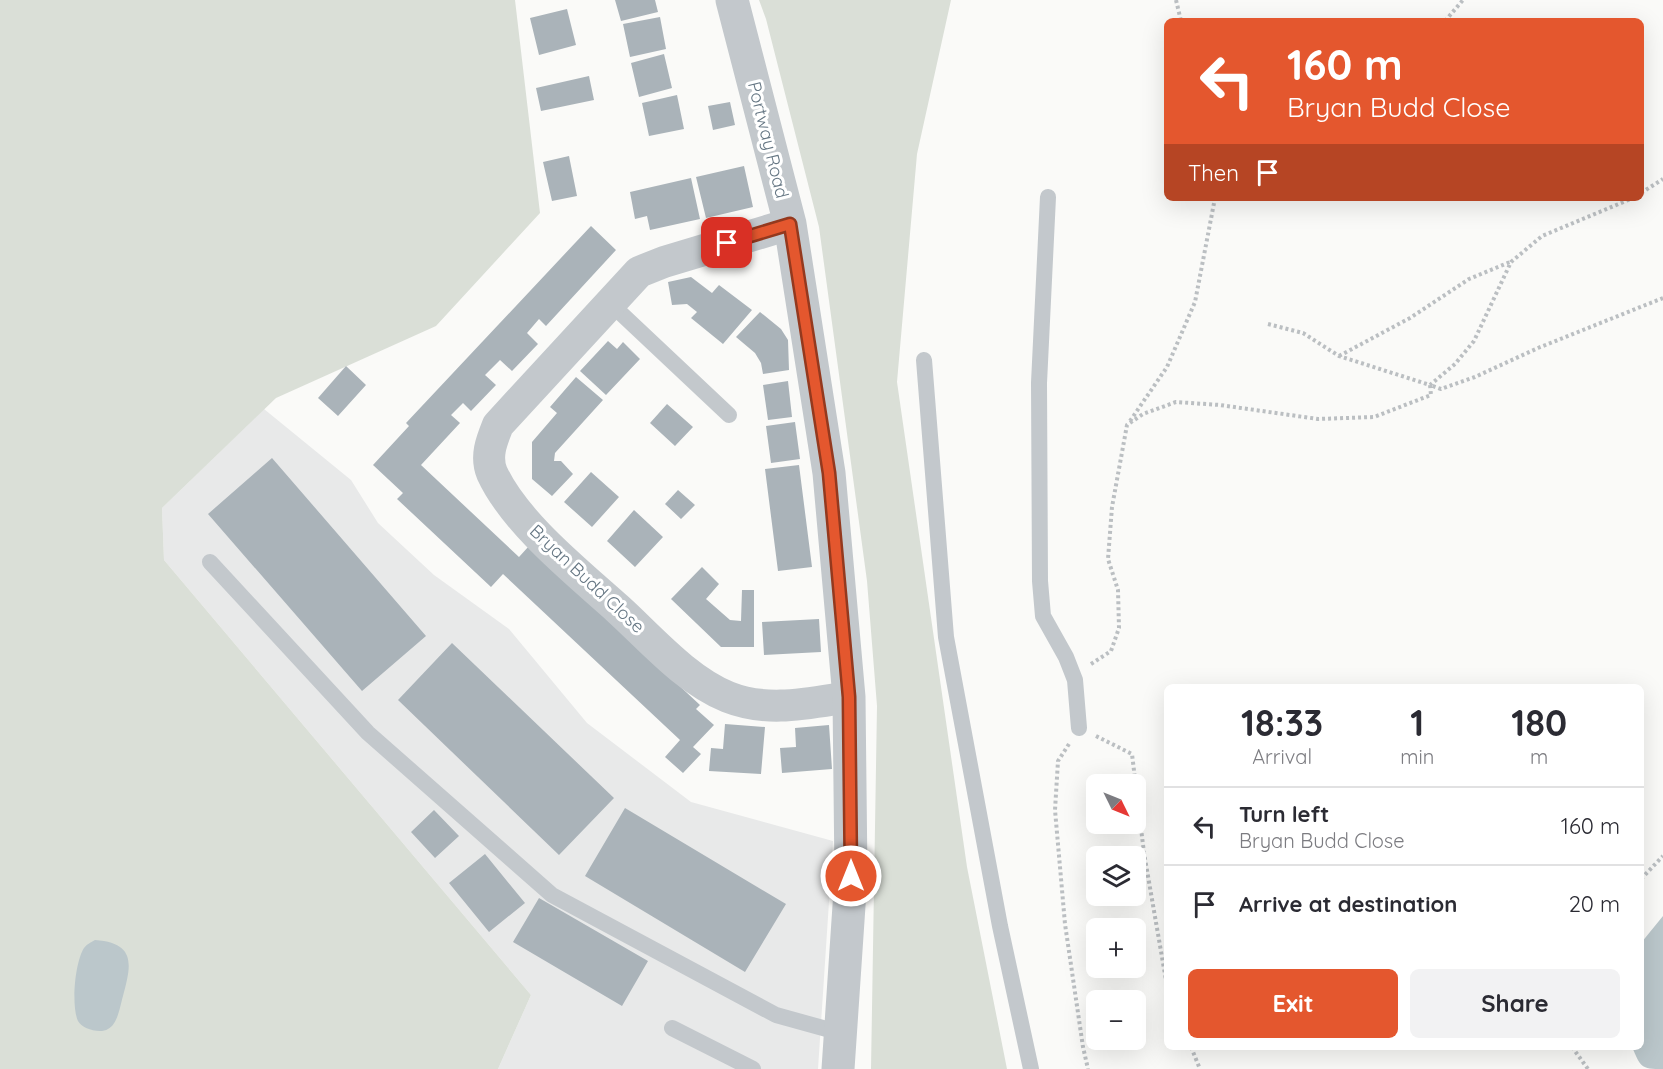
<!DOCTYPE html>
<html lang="en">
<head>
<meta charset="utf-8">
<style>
  :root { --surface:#fff; --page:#f2f2f3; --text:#2b2b33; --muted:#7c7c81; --line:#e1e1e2; --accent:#e4572e }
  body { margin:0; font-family:Quicksand,sans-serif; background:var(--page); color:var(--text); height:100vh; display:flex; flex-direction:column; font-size:22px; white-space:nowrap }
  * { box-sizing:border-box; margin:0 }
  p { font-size:20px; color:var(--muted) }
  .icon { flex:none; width:33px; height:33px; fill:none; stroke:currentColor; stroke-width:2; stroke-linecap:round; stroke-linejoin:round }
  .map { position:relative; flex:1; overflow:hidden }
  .details { position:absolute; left:1164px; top:684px; width:480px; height:366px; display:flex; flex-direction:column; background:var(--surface); border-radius:9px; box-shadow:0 6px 24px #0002 }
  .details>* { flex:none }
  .top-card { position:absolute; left:1164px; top:18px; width:480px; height:183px; border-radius:9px; box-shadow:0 6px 24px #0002; background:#e4572e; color:#fff; overflow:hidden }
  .needle { width:39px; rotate:133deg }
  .buttons { position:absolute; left:1086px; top:774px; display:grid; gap:12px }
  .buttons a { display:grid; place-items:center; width:60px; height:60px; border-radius:9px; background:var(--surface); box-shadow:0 6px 24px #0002; font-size:30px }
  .pin { position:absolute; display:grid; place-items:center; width:51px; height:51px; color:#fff; margin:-26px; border-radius:12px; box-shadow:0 3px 9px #0006 }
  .me { position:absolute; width:66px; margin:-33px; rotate:0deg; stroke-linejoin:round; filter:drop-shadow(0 0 4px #0008) }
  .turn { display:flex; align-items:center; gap:21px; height:126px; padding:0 24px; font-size:27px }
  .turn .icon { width:78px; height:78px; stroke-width:2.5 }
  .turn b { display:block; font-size:42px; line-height:51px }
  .then { display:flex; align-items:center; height:57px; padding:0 24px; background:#0003; gap:12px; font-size:22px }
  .eta { display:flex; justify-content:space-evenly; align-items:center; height:102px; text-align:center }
  .eta b { font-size:36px; font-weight:800; line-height:42px }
  .action { display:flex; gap:12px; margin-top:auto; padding:12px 24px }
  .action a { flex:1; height:69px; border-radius:9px; background:var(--accent); color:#fff; font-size:24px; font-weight:800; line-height:69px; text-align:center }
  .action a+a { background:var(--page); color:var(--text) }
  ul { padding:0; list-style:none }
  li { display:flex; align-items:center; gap:18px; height:78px; padding:0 24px; border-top:2px solid var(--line) }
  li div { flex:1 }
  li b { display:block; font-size:22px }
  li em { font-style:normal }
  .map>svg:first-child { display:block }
  .built { fill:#e8e9e9 }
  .green { fill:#dadfd7 }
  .water { fill:#bbc7cb }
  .building { fill:#aab3b9 }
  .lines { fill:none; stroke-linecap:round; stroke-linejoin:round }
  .path { stroke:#bbbfc2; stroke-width:4; stroke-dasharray:3 3; stroke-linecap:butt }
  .service { stroke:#c3c8cc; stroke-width:16 }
  .minor { stroke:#c3c8cc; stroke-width:32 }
  .tertiary { stroke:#c3c8cc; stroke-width:33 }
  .route-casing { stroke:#94391e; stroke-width:15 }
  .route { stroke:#e4572e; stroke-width:10 }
  .labels { text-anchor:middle; stroke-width:6; stroke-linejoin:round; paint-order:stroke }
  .street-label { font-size:18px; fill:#657683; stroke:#fff }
</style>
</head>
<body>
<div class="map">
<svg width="1663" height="1069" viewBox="0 0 1663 1069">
  <rect width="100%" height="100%" fill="#fafaf8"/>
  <path class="built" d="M264,409L351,480L378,523L434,575L509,629L587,723L691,802L833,841L818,1069H498L531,995L164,560L162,508Z"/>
  <path class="green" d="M0,0H515L540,213L436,326L276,398L162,508L164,560L531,995L498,1069H0Z
    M759,0H951L917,154L897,382L967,867L1007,1069H871L877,706L867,581L819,227L766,19Z"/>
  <path class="water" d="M1663,916V1069C1640,1069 1641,1067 1632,1047H1641V943Z
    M95,940C137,943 131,966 123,996C120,1006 118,1024 108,1029C100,1034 82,1029 78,1021C71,1006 75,962 84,948C87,944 90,943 95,940Z"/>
  <path class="building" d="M615,0H655L658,12L621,21Z
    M567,9L576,45L539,55L530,18Z
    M660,17L666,49L630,57L623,24Z
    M664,54L672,88L639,97L631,63Z
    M589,76L594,100L541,111L536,88Z
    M677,95L684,129L649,136L642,103Z
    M730,102L735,125L713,130L708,106Z
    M569,156L577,196L552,201L543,162Z
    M744,166L753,207L706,218L696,177Z
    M691,178L700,219L650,230L647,216L635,219L630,192Z
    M591,226L616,250L546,326L539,319L527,333L538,344L512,371L500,360L485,375L496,385L471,411L463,403L451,415L460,423L421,465L519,557L529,546L700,705L696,709L714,725L693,747L701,754L683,773L665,757L680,740L503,574L491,587L397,499L403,493L373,465L409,426L406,423Z
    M691,277L712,293L719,285L752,310L723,344L691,318L697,312L687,304L672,305L668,282Z
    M760,312L781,329L788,340L789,370L763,374L761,363L755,353L736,337Z
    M608,341L617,349L623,342L640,359L606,395L580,371Z
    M346,366L366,385L338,416L318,398Z
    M576,377L603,400L555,453L554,461H561L573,474L552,496L532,479V442L557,413L550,407Z
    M788,381L792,417L768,420L763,385Z
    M667,404L693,427L675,446L650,423Z
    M795,422L800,459L771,463L766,426Z
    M272,458L426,636L362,691L208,514Z
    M799,465L812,567L778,571L765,469Z
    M591,472L619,497L592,527L564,502Z
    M678,490L695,505L681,519L665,504Z
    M634,510L663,537L635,567L607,541Z
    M702,567L719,584L706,599L730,620L741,621L742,590H754V647H721L671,599Z
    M819,619L821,652L764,655L762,622Z
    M452,643L614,798L559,855L398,700Z
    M725,724L765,727L761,774L709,771L711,748L723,749Z
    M829,725L832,769L782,773L780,748L796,747L795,728Z
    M625,808L786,904L745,972L585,876Z
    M434,810L459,836L435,858L411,832Z
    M485,854L525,903L489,932L449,883Z
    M539,898L648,961L622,1006L513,942Z"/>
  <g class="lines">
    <path class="path" d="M1176,0L1181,21
      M1445,21L1463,0
      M1641,193L1663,179
      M1268,324L1303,333L1339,356L1430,385L1455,364L1474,341L1511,262L1542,236L1633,198
      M1339,356L1410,318L1469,279L1510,262
      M1130,421L1167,367L1195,302L1215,198
      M1091,664L1111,651L1119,628L1118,590L1108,559L1112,507L1127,425L1143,414L1176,402L1220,405L1318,419L1374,417L1431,395L1430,385L1441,389L1475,377L1538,348L1663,298
      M1096,736L1132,754L1144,853L1167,986
      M1069,744L1058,761L1055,810L1065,924L1083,1047L1088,1069
      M1641,879L1663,856
      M1191,1047L1200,1069
      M1572,1047L1588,1069"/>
    <path class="service" d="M1048,197L1039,383L1040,581L1043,616L1066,657L1075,680L1079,728
      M610,303L729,415
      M924,360L946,637L1000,926L1031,1069
      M210,562L368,733L552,895L776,1015L841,1033
      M672,1028L753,1069"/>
    <path class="minor" d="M790,224L664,262L639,272L498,425C492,440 485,456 492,473C515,523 577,572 618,609C651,639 686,680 728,697C768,713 809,703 849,697"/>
    <path class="tertiary" d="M732,0L790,224L829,473L849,697L851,876L838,1069"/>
  </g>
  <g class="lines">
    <defs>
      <path id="route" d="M727,243L790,224L829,473L835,540L849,697L851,876"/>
    </defs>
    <use href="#route" class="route-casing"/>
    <use href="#route" class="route"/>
  </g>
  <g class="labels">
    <g class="street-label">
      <text transform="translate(768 140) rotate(76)" y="6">Portway Road</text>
      <text transform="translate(587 579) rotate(43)" y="6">Bryan Budd Close</text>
    </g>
  </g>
</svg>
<div class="buttons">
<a><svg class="needle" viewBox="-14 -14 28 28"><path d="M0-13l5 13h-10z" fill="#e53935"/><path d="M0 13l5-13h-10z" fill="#7c7c81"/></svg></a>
<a><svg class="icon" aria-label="layers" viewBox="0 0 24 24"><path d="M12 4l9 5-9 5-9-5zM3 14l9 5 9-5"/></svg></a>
<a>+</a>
<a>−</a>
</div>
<div class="pin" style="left:727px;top:243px;background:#d93025"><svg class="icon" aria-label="arrive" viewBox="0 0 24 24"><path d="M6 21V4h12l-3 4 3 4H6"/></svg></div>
<svg class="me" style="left:851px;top:876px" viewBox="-20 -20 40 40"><circle r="17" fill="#e4572e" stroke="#fff" stroke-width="3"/><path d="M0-11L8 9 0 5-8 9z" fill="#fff"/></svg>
<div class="top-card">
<div class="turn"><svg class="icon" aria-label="left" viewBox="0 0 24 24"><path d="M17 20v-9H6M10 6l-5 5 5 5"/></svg><div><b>160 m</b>Bryan Budd Close</div></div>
<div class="then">Then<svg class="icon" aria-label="arrive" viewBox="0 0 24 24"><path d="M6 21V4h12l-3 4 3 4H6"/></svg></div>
</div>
<section class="details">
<div class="eta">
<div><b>18:33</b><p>Arrival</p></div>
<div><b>1</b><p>min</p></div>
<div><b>180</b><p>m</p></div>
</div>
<ul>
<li><svg class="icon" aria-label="left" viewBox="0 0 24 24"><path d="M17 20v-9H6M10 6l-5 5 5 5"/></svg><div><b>Turn left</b><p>Bryan Budd Close</p></div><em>160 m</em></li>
<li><svg class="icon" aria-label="arrive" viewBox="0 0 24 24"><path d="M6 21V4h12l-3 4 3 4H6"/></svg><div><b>Arrive at destination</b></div><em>20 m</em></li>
</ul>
<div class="action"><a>Exit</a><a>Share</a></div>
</section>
</div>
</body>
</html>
